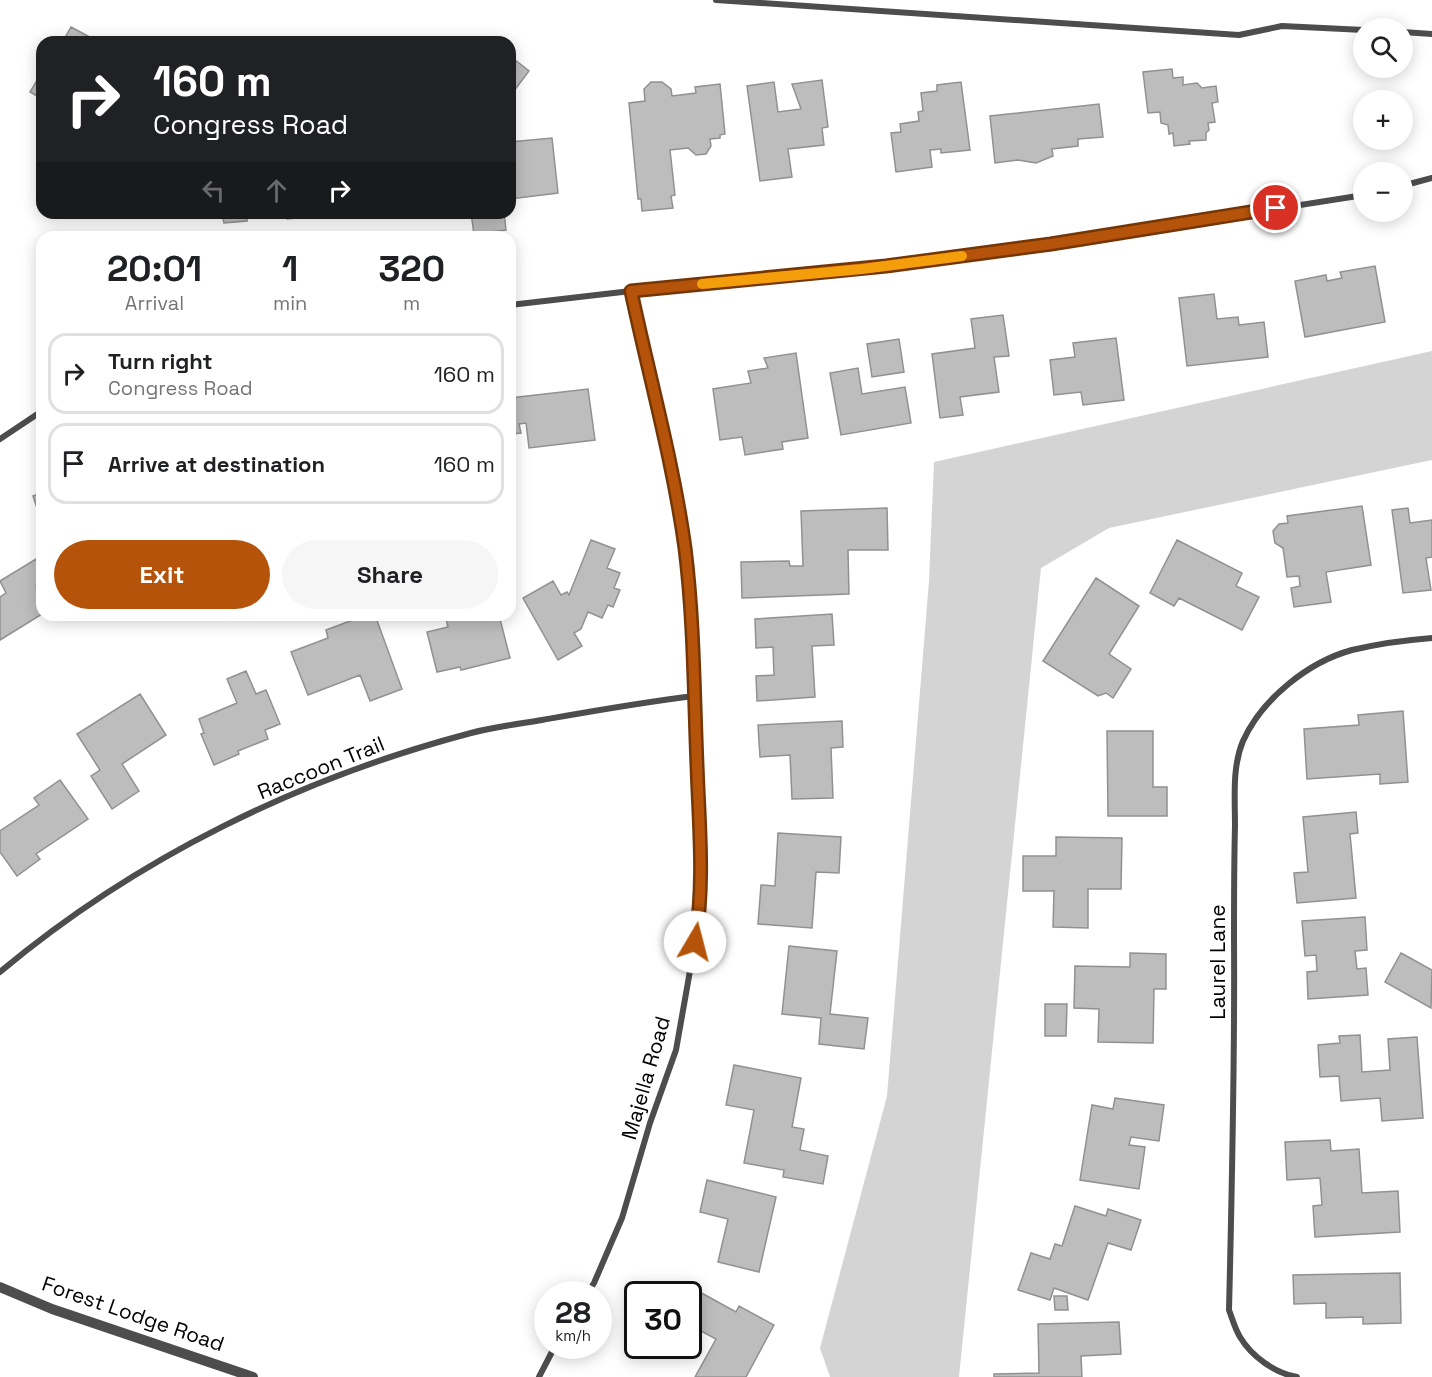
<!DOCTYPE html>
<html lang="en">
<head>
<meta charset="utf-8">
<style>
  :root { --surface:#fff; --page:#f6f6f6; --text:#202124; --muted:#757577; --line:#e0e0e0; --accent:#b45309 }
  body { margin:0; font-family:"Space Grotesk",sans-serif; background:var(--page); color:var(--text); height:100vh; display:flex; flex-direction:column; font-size:22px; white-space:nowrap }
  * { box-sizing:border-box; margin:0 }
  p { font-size:20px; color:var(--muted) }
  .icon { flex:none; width:33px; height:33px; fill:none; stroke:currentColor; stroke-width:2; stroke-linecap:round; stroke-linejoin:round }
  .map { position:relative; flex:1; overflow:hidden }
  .sheet { position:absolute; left:36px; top:231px; width:480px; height:390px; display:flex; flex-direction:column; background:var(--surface); border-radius:18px; box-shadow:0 3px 15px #0003 }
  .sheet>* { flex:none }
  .guide { position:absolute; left:36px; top:36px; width:480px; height:183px; border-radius:18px; box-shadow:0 3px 15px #0003; background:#202124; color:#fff; overflow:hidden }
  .tools { position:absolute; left:1353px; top:18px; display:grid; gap:12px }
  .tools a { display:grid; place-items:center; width:60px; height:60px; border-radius:50%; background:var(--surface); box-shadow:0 3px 15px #0003; font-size:30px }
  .speed { position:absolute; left:534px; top:1281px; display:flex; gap:12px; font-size:30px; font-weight:700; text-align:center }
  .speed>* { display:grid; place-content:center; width:78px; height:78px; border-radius:50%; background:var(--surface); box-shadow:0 3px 15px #0003; line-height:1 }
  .speed small { font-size:15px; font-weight:400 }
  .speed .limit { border:3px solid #111; border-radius:9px; background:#fff; color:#111 }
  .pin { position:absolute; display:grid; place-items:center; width:51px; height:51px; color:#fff; margin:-26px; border:3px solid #fff; border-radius:50%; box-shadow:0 2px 6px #0007 }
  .me { position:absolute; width:66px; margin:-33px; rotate:8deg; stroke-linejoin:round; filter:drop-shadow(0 0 4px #0008) }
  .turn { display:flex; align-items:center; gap:21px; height:126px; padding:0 18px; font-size:27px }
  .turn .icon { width:78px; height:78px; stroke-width:2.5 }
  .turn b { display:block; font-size:42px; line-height:51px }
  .lanes { display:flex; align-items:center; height:57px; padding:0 18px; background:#0003; justify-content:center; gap:30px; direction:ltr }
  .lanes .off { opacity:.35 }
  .eta { display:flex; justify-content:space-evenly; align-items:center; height:102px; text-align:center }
  .eta b { font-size:36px; font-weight:600; line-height:42px }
  .primary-button { display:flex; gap:12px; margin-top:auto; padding:12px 18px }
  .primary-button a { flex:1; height:69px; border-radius:36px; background:var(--accent); color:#fff; font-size:24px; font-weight:600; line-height:69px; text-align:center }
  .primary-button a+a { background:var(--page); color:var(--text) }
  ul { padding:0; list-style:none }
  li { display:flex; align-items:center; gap:18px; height:81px; margin:0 12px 9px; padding:0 6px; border:3px solid var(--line); border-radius:18px }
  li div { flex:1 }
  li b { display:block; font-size:22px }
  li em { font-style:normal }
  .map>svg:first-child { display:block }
  .green { fill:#d4d4d4 }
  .building { fill:#bdbdbd; stroke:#919191; stroke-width:1.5 }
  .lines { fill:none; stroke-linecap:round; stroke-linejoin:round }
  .minor { stroke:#4d4d4d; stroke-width:6 }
  .tertiary { stroke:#4d4d4d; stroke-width:10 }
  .route-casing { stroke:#753606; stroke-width:15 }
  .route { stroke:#b45309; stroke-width:10 }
  .slow { stroke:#f59e0b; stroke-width:10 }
  .labels { text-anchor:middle; stroke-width:4.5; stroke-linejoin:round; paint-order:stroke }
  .street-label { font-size:21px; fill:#000; stroke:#fff }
</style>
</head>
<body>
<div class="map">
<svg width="1432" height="1377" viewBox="0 0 1432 1377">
  <rect width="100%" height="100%" fill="#fff"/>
  <path class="green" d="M1432,351V460L1109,528L1041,568L959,1377H830L820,1348L887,1096L929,581L934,462Z"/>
  <path class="building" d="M71,27L97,41L96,42H58L60,40L63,41Z
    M510,56L529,71L514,91L510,88Z
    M1172,69L1173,78L1183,77V85L1197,83L1202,88L1216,86L1218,102L1212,103L1215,122L1208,123L1209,130L1206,133V140L1189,141L1190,144L1174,146L1173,133L1169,134L1168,125L1161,123L1160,112L1148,113L1143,72Z
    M42,72V99L30,92Z
    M822,80L828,127L822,128L824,145L788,149L792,177L760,181L747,86L774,82L778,112L801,109L792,84Z
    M651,82H662L671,89L672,96L696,93L695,87L720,84L725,134L720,135V138L710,139L711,146L706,154L696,155L688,148L670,150L675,195L671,196L673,208L642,211L641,199H638L629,103L645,101L644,89Z
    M961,82L970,150L941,153V149L930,150L932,167L896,172L891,133L901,132L900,124L919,121L918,112L923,111L921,93L937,91V85Z
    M1099,104L1103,137L1078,139V146L1052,149L1053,156L1036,163L1018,160L995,163L990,116Z
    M552,138L558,193L510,199V142Z
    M222,213H247V221L224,223Z
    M256,213H274L275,215L256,217Z
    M286,213H316V216L287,219Z
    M471,213H504L506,230L474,234Z
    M1375,266L1385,322L1305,337L1295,281L1326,275L1327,281L1342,278L1340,272Z
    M1214,294L1217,319L1238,317L1239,325L1264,322L1268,357L1187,366L1179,298Z
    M1003,315L1009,356L994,357L999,392L960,397L963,415L940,418L932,354L975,348L971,319Z
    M1116,338L1124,400L1083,405L1081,392L1054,395L1050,360L1075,357L1073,343Z
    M899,339L904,372L872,377L867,344Z
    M796,353L808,438L782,442L783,449L745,455L742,437L720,440L713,389L751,383L748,371L768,368L764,358Z
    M858,368L862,394L905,387L911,423L841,435L830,373Z
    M588,389L595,440L529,448L526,423L519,424L521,433L510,434V398Z
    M42,493V523L33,496Z
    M1362,506L1371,565L1326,572L1331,602L1294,607L1291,588L1300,586L1299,576L1287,577L1283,548L1275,543L1273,531L1279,524L1288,523L1287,516Z
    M887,508L888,550H848L849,594L742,598L741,562L789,561L790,566H803L801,511Z
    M1408,508L1410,523L1432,520V557L1426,558L1431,590L1403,593L1392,510Z
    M591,540L615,549L607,568L620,573L614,588L620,590L613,607L608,605L602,618L588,612L581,629L574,633L582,646L558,660L523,598L553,581L561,595L567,592L569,595Z
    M1177,540L1242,573L1236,586L1259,597L1242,630L1179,598L1174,606L1150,593Z
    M36,559L42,569V582L36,586L42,596V614L0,640V597L6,593L0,581Z
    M1096,578L1139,606L1109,654L1131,669L1113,698L1106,693L1098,696L1043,661Z
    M832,614L834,645L812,646L815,697L757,701L756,676L774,675L773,647L756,648L755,619Z
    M366,615H375L402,689L370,701L360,675L308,695L291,652L328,638L326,630Z
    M445,615H499L510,658L461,670L460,667L437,672L427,632L448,627Z
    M246,671L256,694L266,690L280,724L265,730L268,739L238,751L239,754L214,765L201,734L204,733L199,719L237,703L227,679Z
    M140,694L166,735L122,764L139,791L112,809L91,776L100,770L77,734Z
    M1403,711L1408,782L1380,784V774L1307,779L1304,729L1359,725L1358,715Z
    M842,721L843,747L831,748L833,798L792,799L790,755L760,757L758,725Z
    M1107,731H1153V787H1167V816H1108Z
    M60,780L88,819L36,854L40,859L17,876L0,852V831L39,805L34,798Z
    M1356,812L1358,833L1350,834L1356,898L1297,903L1294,873L1308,872L1303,817Z
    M778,833L841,837L839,873L816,872L812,928L758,924L761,885L775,886Z
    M1056,837L1122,838L1121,889H1088V928L1053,927L1054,891H1023V856H1056Z
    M1365,917L1367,950L1355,951L1357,969L1366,968L1368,995L1308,999L1307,972L1317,971L1316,955L1305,956L1302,921Z
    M789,946L837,951L830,1014L868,1018L864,1049L819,1044L821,1018L782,1014Z
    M1130,953L1166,954V989H1154L1153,1043L1098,1042L1099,1009L1074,1008L1075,966L1130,967Z
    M1401,953L1432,970L1431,1008L1385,982Z
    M1045,1004H1067L1066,1036H1045Z
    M1360,1035L1362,1072L1390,1070L1388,1039L1417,1037L1423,1118L1382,1121L1380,1098L1341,1101L1339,1076L1320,1077L1318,1045L1340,1043L1339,1036Z
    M734,1065L801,1078L792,1127L804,1129L800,1150L828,1156L823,1184L783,1177L784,1170L744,1163L754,1110L726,1105Z
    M1115,1098L1164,1105L1159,1141L1131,1137L1129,1145L1145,1147L1139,1189L1080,1180L1092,1105L1113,1109Z
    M1330,1140L1331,1151L1359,1149L1362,1193L1398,1191L1400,1232L1315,1237L1313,1206L1322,1205L1320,1178L1287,1180L1285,1142Z
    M707,1180L776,1197L759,1272L718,1262L728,1219L700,1212Z
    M1075,1206L1106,1216L1108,1209L1141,1220L1131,1250L1108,1243L1088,1300L1054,1288L1050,1300L1018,1290L1031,1253L1050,1259L1055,1244L1062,1246Z
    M1400,1273L1401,1323L1363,1324V1317L1326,1318V1303L1294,1304L1293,1275Z
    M696,1290L736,1312L739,1306L774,1325L746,1377H695L716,1339L688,1324V1304Z
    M1054,1296H1067L1068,1310H1055Z
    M1119,1322L1121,1354L1081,1356L1082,1377H994V1374L1039,1373L1038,1324Z"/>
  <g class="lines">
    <path class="minor" d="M716,0L1239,35L1282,26L1364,30
      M1402,32L1432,34
      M1402,186L1432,178
      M510,305L631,291L863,269L1051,244L1364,195
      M0,439L42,411
      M0,972C136,858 300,778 471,733C494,727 518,724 542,720C593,711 643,702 695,696
      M587,1294L594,1283L622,1218L650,1123L676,1050L699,920L701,838L690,606L685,548L673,483L631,291
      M539,1377L555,1346
      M1297,1377C1275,1373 1252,1357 1240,1337C1235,1329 1232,1318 1229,1310C1232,1186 1235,1063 1234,939C1234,901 1234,863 1235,826C1235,798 1232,767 1243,741C1262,699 1308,662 1352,650C1378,644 1405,640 1432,638"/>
    <path class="tertiary" d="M0,1287L52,1309L253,1377"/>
  </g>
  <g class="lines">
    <defs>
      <path id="route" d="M695,942C705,884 699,824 697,765C694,693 694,620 685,548C673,461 649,376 631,291L886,266L1051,244L1276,208"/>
    </defs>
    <use href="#route" class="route-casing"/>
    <use href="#route" class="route"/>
    <path class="slow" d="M702,284L862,269L962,256"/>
  </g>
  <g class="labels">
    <g class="street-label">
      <text transform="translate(321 768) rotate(-22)" y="7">Raccoon Trail</text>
      <text transform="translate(1218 962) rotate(-90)" y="7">Laurel Lane</text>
      <text transform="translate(646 1078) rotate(-74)" y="7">Majella Road</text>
      <text transform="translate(133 1314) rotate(19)" y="7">Forest Lodge Road</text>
    </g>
  </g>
</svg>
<div class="tools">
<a><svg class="icon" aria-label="search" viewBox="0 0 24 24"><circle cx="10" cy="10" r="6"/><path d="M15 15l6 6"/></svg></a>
<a>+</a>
<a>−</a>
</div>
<div class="speed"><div>28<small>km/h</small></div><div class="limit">30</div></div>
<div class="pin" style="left:1276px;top:208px;background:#d93025"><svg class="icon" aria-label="arrive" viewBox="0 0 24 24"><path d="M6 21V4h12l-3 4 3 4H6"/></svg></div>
<svg class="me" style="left:695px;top:942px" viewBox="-20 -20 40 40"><circle r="19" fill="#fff"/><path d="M0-13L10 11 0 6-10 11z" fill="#b45309"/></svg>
<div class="guide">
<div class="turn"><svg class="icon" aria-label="right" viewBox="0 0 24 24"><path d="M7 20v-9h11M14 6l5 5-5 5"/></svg><div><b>160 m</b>Congress Road</div></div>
<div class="lanes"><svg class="icon off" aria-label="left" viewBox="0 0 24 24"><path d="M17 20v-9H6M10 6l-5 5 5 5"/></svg><svg class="icon off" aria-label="ahead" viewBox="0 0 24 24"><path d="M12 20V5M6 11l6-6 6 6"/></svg><svg class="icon" aria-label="right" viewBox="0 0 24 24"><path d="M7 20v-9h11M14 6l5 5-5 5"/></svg></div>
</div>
<section class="sheet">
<div class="eta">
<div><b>20:01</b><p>Arrival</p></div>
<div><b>1</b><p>min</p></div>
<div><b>320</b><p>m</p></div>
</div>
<ul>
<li><svg class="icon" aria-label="right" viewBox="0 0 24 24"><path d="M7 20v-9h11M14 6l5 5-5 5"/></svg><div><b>Turn right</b><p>Congress Road</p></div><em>160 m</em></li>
<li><svg class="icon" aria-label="arrive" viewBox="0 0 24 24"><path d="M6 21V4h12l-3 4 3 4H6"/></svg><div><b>Arrive at destination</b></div><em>160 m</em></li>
</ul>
<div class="primary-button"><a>Exit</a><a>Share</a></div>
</section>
</div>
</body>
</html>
